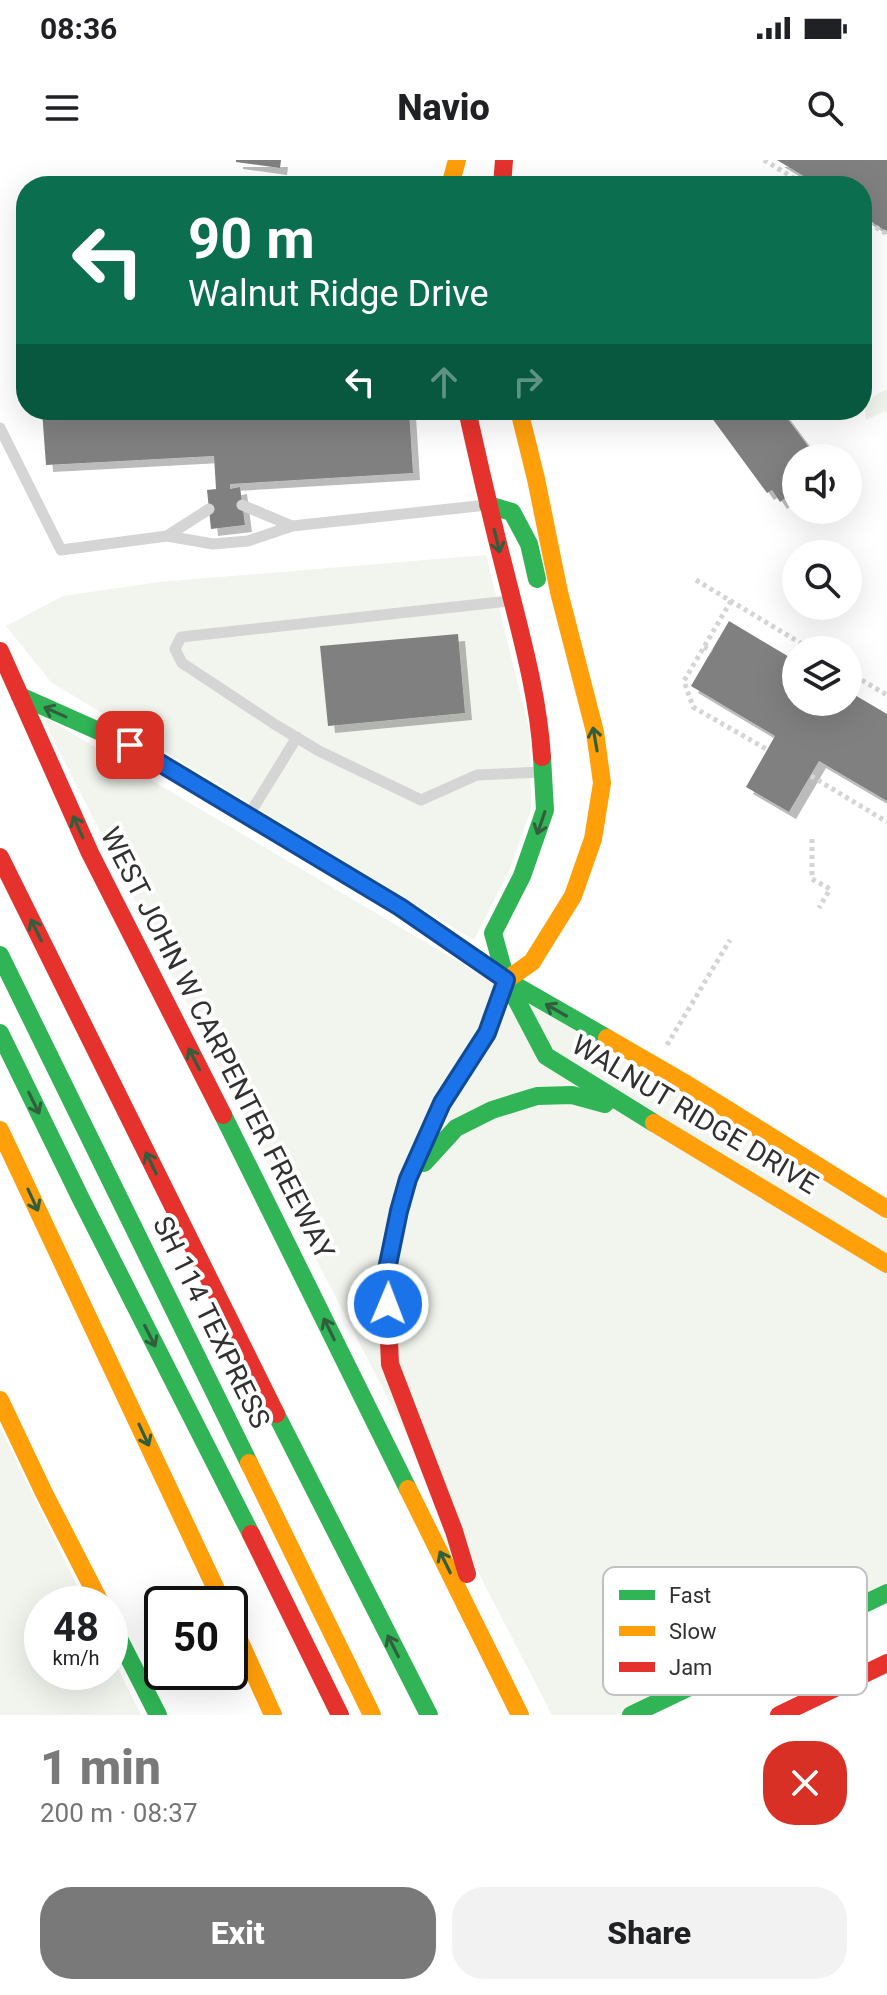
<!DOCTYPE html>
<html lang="en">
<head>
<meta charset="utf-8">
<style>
  :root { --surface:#fff; --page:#f2f2f2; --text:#202124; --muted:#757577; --accent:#797979 }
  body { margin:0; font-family:Roboto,sans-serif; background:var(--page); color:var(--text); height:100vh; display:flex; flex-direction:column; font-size:30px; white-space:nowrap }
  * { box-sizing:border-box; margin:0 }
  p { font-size:26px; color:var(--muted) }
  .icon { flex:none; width:44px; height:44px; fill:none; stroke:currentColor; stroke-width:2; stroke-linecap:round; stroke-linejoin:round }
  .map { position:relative; height:1555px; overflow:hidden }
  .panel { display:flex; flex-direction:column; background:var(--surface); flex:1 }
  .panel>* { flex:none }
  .top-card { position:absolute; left:16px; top:16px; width:856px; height:244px; border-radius:32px; box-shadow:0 8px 32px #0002; background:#0b6e4f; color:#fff; overflow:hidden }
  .controls { position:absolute; left:782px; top:284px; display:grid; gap:16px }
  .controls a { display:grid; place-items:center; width:80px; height:80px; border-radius:50%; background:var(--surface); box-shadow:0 8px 32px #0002; font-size:40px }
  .speed { position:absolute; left:24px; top:1426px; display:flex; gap:16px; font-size:40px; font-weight:700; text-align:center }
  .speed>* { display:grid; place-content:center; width:104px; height:104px; border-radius:50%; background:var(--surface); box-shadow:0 8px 32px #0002; line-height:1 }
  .speed small { font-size:20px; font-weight:400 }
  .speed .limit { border:4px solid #111; border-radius:12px; background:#fff; color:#111 }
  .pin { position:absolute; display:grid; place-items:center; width:68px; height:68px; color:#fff; margin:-34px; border-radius:16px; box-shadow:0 4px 12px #0006 }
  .me { position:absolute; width:88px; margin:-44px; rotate:1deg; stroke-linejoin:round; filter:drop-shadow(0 0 6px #0008) }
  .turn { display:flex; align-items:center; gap:28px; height:168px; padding:0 40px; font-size:36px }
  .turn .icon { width:104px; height:104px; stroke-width:2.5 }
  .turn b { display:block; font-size:56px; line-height:68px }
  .lanes { display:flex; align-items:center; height:76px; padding:0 40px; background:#0003; justify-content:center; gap:40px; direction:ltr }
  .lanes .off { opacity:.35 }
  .round { display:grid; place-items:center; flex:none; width:84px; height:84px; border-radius:32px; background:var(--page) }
  .summary { display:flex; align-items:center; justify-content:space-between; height:136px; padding:0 40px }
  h1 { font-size:48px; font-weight:800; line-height:60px; color:var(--accent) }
  .primary-button { display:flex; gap:16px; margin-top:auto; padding:16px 40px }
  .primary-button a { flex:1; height:92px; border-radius:32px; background:var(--accent); color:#fff; font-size:32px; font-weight:800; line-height:92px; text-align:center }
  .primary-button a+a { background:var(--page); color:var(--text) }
  .status { display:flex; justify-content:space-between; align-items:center; height:56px; padding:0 40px; background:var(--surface); direction:ltr }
  .status svg { height:22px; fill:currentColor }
  header { display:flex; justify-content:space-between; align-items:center; height:104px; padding:0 40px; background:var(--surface); font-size:36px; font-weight:800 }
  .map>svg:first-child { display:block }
  .green { fill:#f1f5ee }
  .building { fill:#808080; filter:url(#shadow) }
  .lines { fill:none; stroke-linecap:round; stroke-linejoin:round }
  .path { stroke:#d5d5d5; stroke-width:5; stroke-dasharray:4 4; stroke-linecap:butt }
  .lane { stroke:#d5d5d5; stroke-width:11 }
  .fast { stroke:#30b455; stroke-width:18 }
  .slow { stroke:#ff9f0a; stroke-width:18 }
  .jam { stroke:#e5322d; stroke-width:18 }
  .oneway { stroke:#315f3e }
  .route-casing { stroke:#114b97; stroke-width:20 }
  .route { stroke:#1a73e8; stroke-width:14 }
  .labels { text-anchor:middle; stroke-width:8; stroke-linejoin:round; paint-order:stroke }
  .street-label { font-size:28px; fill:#313131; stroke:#fff }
  .key { fill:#fff; stroke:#c1c1c1; stroke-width:2 }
  .key-label { font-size:22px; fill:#313131 }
</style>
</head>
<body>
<div class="status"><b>08:36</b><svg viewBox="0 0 49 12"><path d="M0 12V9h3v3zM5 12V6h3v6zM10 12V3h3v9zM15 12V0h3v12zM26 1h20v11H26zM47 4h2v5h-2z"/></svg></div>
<header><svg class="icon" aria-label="menu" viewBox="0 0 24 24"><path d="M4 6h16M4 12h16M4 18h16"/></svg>Navio<svg class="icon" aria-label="search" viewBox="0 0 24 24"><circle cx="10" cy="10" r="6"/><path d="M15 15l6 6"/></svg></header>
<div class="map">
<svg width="887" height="1555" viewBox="0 0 887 1555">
  <defs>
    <filter id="shadow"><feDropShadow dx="7" dy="7" stdDeviation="0" flood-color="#0004"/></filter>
  </defs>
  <rect width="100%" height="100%" fill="#fff"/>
  <path class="green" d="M887,229V254L885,251L866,260L865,247L874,236Z
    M486,395L530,572L531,650L510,709L474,780L51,522L6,466L63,436L159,422Z
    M41,555L887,1055V1428L616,1555H552L321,1109Z
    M0,1267L86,1444H42V1512H110V1492L141,1555H0Z"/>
  <path class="building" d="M236,0H281L280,8L236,2Z
    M777,0H887V72L862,56V26H820Z
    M42,250H409L413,313L230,324V329L240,327L245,365L211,369L207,330L216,329L214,296L46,305Z
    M706,250H781L817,298H796V330L780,342L772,330L767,333Z
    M729,461L796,501V542H848V531L887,554V641L819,601L789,652L746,627L775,576L691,526Z
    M458,474L465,553L328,566L320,486Z"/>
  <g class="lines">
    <path class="path" d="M764,0L807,26
      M862,59L887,74
      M696,420L812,490
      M731,441L684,521L693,547L768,590
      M704,487L712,491
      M848,512L887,535
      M811,616L887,662
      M812,679V719L830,729L819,748
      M667,885L730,780"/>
    <path class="lane" d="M0,268L61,390L167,376L213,384L248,381L292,366L487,345
      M242,345L292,366
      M167,376L209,349
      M509,441L181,477L175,489L182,503L276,565L319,591L421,640L477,615L542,612
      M249,655L297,577"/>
    <path class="fast" d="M488,345L512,352L529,384L537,419
      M20,536L130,585L400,747L506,820L607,878
      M542,597L545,650L522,716L493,773L506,820L546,896L654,963
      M0,795L249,1303
      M0,873L81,1039L251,1374
      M223,955L408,1329
      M424,1003L456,968L492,950L537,936L572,935L605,944
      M276,1254L429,1555
      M110,1461L158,1555
      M631,1555L887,1433"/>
    <path class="slow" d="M450,26L457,0
      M506,820L532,802L573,736L593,679L602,623L595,572L559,432L536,319L519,250
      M607,878L683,922L887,1049
      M654,963L887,1104
      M0,970L223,1444
      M389,1100L399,1051L408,1019L442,943L487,873L506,820
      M0,1240L45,1335L101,1444
      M249,1303L372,1555
      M408,1329L520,1555
      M230,1460L273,1555"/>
    <path class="jam" d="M502,26L504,0
      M467,250C479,304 491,357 505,411C520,472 538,533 542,597
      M0,491L90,693L223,955
      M0,697L276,1254
      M389,1100L386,1114L390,1204L454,1371L467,1414
      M251,1374L340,1555
      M779,1555L887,1503"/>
  </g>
  <defs><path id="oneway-shaft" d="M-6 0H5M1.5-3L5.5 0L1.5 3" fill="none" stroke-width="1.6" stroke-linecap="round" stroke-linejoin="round" transform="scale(2)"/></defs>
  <g class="oneway">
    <use href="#oneway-shaft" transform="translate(497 381) rotate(76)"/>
    <use href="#oneway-shaft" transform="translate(55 552) rotate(-156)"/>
    <use href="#oneway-shaft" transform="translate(595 579) rotate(-100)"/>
    <use href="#oneway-shaft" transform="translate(541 663) rotate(109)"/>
    <use href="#oneway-shaft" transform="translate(78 667) rotate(-114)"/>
    <use href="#oneway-shaft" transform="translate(36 770) rotate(-116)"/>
    <use href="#oneway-shaft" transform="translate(556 850) rotate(-150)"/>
    <use href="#oneway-shaft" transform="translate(194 899) rotate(-117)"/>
    <use href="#oneway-shaft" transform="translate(34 943) rotate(64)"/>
    <use href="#oneway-shaft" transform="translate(151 1003) rotate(-116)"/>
    <use href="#oneway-shaft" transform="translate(33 1040) rotate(65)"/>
    <use href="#oneway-shaft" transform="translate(329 1169) rotate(-116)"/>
    <use href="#oneway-shaft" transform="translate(150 1176) rotate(63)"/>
    <use href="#oneway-shaft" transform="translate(144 1275) rotate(65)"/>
    <use href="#oneway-shaft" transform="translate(445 1402) rotate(-116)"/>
    <use href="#oneway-shaft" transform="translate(393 1486) rotate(-117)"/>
  </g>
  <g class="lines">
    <defs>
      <path id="route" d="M130,585L400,747L506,820L487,873L442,943L408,1019L399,1051L386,1114L388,1144"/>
    </defs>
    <use href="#route" class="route-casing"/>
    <use href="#route" class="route"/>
  </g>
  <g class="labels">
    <g class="street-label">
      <text transform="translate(218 883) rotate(63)" y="10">WEST JOHN W CARPENTER FREEWAY</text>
      <text transform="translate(695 954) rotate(31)" y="10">WALNUT RIDGE DRIVE</text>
      <text transform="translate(212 1162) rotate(64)" y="10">SH 114 TEXPRESS</text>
    </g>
  </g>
  <rect x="603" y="1407" width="264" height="128" rx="12" class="key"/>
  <rect x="619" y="1430" width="36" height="10" fill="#30b455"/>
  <rect x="619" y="1466" width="36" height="10" fill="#ff9f0a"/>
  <rect x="619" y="1502" width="36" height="10" fill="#e5322d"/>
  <g class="key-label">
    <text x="669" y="1443">Fast</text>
    <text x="669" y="1479">Slow</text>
    <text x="669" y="1515">Jam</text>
  </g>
</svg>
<div class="controls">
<a><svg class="icon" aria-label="sound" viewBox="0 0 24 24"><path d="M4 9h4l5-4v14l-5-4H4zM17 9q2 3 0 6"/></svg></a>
<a><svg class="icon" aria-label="search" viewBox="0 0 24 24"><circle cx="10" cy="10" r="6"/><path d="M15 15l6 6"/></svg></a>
<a><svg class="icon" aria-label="layers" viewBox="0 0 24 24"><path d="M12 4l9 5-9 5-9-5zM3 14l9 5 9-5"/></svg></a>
</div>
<div class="speed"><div>48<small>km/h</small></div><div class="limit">50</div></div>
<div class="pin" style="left:130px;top:585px;background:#d93025"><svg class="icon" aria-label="arrive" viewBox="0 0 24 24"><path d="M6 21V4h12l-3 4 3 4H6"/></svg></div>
<svg class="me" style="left:388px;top:1144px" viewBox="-20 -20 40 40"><circle r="17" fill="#1a73e8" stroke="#fff" stroke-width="3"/><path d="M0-11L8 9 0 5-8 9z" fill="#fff"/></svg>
<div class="top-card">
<div class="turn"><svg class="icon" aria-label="left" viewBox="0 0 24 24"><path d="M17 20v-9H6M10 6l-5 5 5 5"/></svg><div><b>90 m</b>Walnut Ridge Drive</div></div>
<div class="lanes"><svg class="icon" aria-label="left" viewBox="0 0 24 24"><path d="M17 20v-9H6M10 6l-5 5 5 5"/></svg><svg class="icon off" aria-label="ahead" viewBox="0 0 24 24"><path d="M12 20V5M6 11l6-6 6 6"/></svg><svg class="icon off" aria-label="right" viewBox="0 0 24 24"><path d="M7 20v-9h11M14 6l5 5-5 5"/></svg></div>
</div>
</div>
<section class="panel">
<div class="summary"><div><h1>1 min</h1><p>200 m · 08:37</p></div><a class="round" style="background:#d93025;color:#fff"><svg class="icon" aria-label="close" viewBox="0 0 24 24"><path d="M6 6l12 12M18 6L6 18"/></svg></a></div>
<div class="primary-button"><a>Exit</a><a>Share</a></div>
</section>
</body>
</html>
